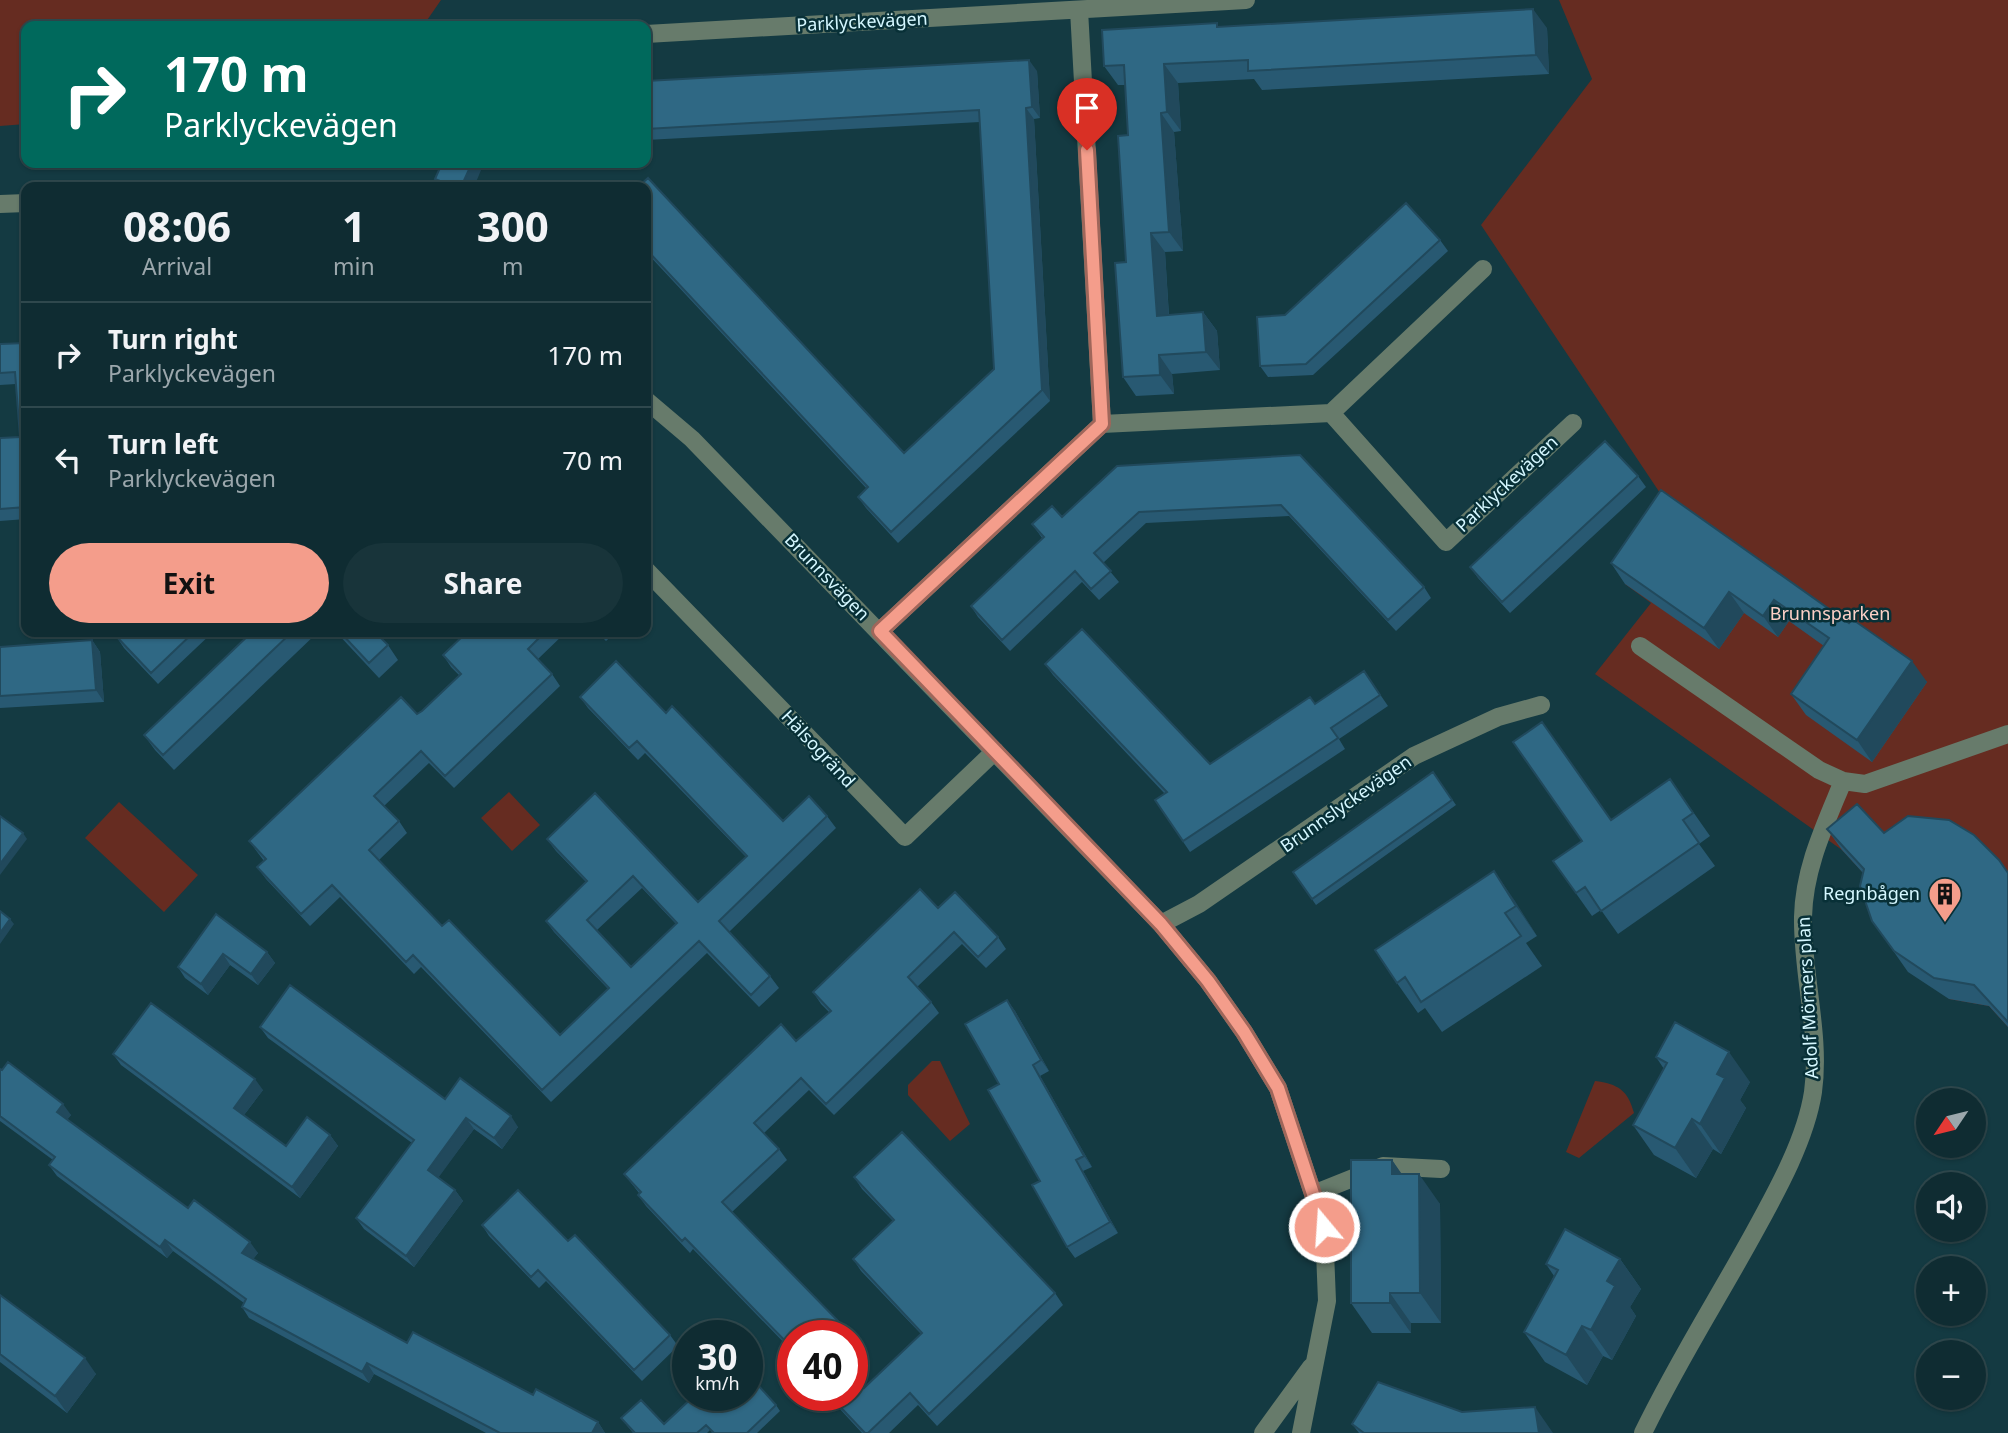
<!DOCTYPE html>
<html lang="en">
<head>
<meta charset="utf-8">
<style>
  :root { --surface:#0f2c32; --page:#18343a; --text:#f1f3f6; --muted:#9ba7ac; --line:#2f484d; --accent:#f49d8b }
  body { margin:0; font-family:"Noto Sans",sans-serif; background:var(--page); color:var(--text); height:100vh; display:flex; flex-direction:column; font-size:26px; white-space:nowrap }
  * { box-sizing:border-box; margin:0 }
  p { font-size:23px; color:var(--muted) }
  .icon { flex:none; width:38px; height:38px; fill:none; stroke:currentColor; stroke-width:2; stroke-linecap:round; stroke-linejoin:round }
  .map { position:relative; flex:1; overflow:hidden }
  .side { position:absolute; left:21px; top:182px; width:630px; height:455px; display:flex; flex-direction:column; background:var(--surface); border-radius:14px; box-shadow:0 2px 5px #0004,0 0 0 2px var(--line) }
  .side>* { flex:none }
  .top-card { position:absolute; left:21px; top:21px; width:630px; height:147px; border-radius:14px; box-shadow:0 2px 5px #0004,0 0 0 2px var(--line); background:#00695c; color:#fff; overflow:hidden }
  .needle { width:46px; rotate:235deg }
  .controls { position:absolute; left:1916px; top:1088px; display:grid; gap:14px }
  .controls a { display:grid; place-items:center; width:70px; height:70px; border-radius:50%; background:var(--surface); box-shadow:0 2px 5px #0004,0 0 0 2px var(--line); font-size:35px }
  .speed { position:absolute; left:672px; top:1320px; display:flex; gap:14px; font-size:35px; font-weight:700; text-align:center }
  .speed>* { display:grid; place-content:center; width:91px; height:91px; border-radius:50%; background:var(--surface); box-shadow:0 2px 5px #0004,0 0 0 2px var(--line); line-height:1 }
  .speed small { font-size:18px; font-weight:400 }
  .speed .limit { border:10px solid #d22; background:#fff; color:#111 }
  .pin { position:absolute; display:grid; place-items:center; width:60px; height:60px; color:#fff; margin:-72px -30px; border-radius:50% 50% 50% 0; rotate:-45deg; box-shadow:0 0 7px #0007 }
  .pin .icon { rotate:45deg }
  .me { position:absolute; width:77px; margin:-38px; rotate:342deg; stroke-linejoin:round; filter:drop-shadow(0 0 5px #0008) }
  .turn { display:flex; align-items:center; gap:24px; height:147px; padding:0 28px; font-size:32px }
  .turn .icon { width:91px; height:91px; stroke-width:2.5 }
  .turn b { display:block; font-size:49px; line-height:60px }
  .eta { display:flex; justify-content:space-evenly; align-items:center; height:119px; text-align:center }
  .eta b { font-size:42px; font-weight:700; line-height:49px }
  .cta { display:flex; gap:14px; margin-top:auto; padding:14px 28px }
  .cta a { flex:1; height:80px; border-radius:42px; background:var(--accent); color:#111; font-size:28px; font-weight:700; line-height:80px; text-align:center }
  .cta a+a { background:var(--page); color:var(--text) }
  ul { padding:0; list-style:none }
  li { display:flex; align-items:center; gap:21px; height:105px; padding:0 28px; border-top:2px solid var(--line) }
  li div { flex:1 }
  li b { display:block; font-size:26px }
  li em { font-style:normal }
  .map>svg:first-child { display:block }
  .green { fill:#662c21 }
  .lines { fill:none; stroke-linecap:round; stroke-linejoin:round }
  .minor { stroke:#677b6b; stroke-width:18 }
  .wall { fill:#285972; fill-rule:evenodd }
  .shaded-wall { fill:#21495c }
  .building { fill:#2f6884; stroke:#21495c; stroke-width:2; fill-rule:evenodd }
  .route-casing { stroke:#9f665a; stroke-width:18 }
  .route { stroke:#f49d8b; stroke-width:12 }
  .labels { text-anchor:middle; stroke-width:5; stroke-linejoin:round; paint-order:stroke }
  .street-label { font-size:18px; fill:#d5f7ff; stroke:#083037 }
  .park-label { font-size:18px; fill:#fcd0c7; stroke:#083037 }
  .poi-label { font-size:18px; fill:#d5f7ff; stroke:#083037; text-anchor:end }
</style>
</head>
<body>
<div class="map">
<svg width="2008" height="1433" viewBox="0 0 2008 1433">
  <rect width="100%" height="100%" fill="#143a42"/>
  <path class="green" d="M0,0H441L423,26H26V124L0,126Z
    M1559,0H2008V1027L1989,1006L1949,999L1879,890L1842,850L1595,674L1651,603L1625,584L1675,511L1660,493L1481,225L1592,79Z
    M509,792L540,825L512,851L481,818Z
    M119,802L198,875L164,912L85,838Z
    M932,1061H940L970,1124L950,1141L908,1095V1085Z
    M1595,1081C1618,1084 1628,1090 1634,1113L1579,1158L1566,1152Z"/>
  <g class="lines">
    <path class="minor" d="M1079,10L1102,424
      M646,34L1246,0
      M0,204L26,203
      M646,400L692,439L1161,924L1208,981L1244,1032L1278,1088L1324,1227L1327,1301L1301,1433
      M1331,413L1446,542L1573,423
      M646,570L905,837L995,751
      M880,631L1102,424L1331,413L1483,269
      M1640,646L1819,770L1843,781L1865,784L2008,734
      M1161,924L1199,904L1414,756L1498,717L1541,705
      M1313,1194L1383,1166L1441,1169
      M1263,1433L1311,1367
      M1643,1433C1677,1362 1719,1297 1756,1229C1778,1189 1806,1138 1813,1092C1821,1035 1802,975 1803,917C1804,868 1825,825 1843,781"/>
  </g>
  <path class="wall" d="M1220,27L1547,28L1549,74L1262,90L1254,79L1178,83L1181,131L1174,132L1183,251L1165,252L1169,315L1203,312L1217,331L1220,370L1172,374L1174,394L1136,396L1123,377L1126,262L1128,135L1125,85H1118L1104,66Z
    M1037,71L1040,118L1034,119L1050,401L898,543L866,508L858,497L867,489L646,252V187L904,453L994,369L980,122L646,140V81Z
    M435,179L474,187H441Z
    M1440,240L1448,251L1313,375L1268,377L1260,366L1285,315Z
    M26,343V519L0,521V438L20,437L16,384L0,385V344Z
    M1300,455L1424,587L1431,598L1396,631L1289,516L1146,523L1103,563L1119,582L1099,600L1082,582L1010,651L978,617L971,606L1042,538L1032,524L1062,517Z
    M1638,476L1646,487L1510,613L1478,578L1470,567Z
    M1661,490L1927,682L1872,762L1806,715L1791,694L1824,646L1789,621L1778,637L1744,613L1719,649L1625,584L1611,563Z
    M121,632H213L158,684L124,648L116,636Z
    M252,632H318L174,770L155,750L144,735Z
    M336,632H375L388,645L398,660L379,678Z
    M467,632H566L538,659L552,674L560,686L454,788L429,763L384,806L399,821L407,833L379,860L442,926L560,1035L608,989L554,932L546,921L586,882L556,851L547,839L698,902L746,857L645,753L638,760L588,708L580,697L666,713L783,821L827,816L836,828L729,932L770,976L779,988L759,1007L707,953L551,1102L421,967L414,974L340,897L310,926L266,879L257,867L264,861L249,841L422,711L459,675L451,667L443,655ZM642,888L676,924L631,967L597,930Z
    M597,632H616L606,641Z
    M92,640L100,652L104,702L0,708V647Z
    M1045,664L1210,764L1315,704L1364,671L1388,706L1339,739L1345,749L1190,852L1155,800L1165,794L1053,675Z
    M1433,772L1456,805L1316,905L1293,872Z
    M1670,779L1710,836L1699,844L1715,866L1618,934L1601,910L1592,916L1553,861Z
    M1827,829L1884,833L2008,873V1027L1989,1006L1949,999L1908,972L1887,942L1863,873L1842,850Z
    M1494,871L1537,936L1526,943L1542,966L1442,1032L1425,1008L1418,1013L1397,983Z
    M938,908L998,937L1006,949L986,968L962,944L917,987L931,1002L939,1013L834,1115L809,1090L764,1133L779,1149L787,1160L732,1212L841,1324L848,1335H793V1352L693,1249L690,1253L646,1206L638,1195L639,1193L624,1174L796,1041L829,1012L821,1004L813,992Z
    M216,914L267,952L275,963L258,985L230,965L208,995L185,978L178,967Z
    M1007,1000L1015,1011L1049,1071L1040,1076L1092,1167L1083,1171L1118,1233L1075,1258L1067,1247L999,1084Z
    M260,1027L518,1127L502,1149L474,1129L438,1177L455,1190L463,1201L414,1267L364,1229L356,1218L412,1143L268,1038Z
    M113,1054L263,1090L244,1115L286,1146L330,1135L338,1146L300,1198L121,1065Z
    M1656,1057L1750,1082L1740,1100L1746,1108L1721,1154L1713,1149L1696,1178L1654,1155L1633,1125L1664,1069Z
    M0,1069L71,1115L67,1119L188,1208L258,1253L253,1259L407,1343L598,1422L605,1433H486L374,1374L369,1383L249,1318L242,1307L244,1303L173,1251L167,1258L57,1176L49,1165L53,1160L0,1121Z
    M1392,1160L1401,1174L1440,1204L1441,1323H1411V1333H1372L1351,1303Z
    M854,1177L1055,1293L1063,1305L937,1426L918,1405L889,1433H862L827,1395H852L864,1388L921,1334L861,1271L853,1259L893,1221L862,1189Z
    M482,1225L670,1335L678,1346L642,1381L546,1281L539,1288L489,1236Z
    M1620,1259L1641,1289L1630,1307L1636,1316L1612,1360L1603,1356L1587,1385L1545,1362L1524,1332L1554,1276L1546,1264Z
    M0,1295L96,1374L67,1413L0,1362Z
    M776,1405L780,1411L757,1433H712L710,1430L707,1433H633L621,1418L664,1424L731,1409Z
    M1462,1412L1553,1433H1359L1352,1424Z"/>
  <path class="shaded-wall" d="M1533,9L1547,28L1549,74L1536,55Z
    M1029,60L1037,71L1040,118L1032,107Z
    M1164,64L1178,83L1181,131L1167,112Z
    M1026,108L1034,119L1050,401L1042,390Z
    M1161,113L1174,132L1183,251L1169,232Z
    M472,163H484L474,187H461Z
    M1151,233L1165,252L1170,335L1157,316Z
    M1203,312L1217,331L1220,370L1206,352Z
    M1159,355L1172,374L1174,394L1160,375Z
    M1729,592L1744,613L1719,649L1704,628Z
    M1774,600L1789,621L1778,637L1763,616Z
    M92,640L100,652L104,702L96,690Z
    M1912,661L1927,682L1872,762L1857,740Z
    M23,833L27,839L0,875V864Z
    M1494,871L1515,901L1537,936L1516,906Z
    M10,919L14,924L0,944V933Z
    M267,952L275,963L258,985L251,974Z
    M223,954L230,965L208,995L201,984Z
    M1007,1000L1015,1011L1049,1071L1041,1060Z
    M1729,1052L1750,1082L1740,1100L1746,1108L1721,1154L1700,1124L1717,1074Z
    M1033,1065L1040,1076L1092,1167L1084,1156Z
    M255,1079L263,1090L241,1119L234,1108Z
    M63,1104L71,1115L65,1123L57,1112Z
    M511,1116L518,1127L502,1149L494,1138Z
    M466,1118L474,1129L436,1181L428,1170Z
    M1692,1119L1713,1149L1696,1178L1675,1148Z
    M330,1135L338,1146L300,1198L292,1187Z
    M1076,1160L1083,1171L1118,1233L1110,1222Z
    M1392,1160L1413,1190L1392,1174Z
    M1419,1174L1440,1204L1441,1323L1420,1293Z
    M455,1190L463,1201L414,1267L406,1256Z
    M165,1240L173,1251L167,1258L160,1247Z
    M250,1242L258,1253L249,1264L242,1253Z
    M1620,1259L1641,1289L1630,1307L1636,1316L1612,1360L1591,1330L1607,1281Z
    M1390,1293L1411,1323V1333L1390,1303Z
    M1582,1326L1603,1356L1587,1385L1566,1355Z
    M85,1358L96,1374L67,1413L55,1396Z
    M367,1363L374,1374L369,1383L362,1372Z
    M1535,1407L1553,1433H1539Z
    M598,1422L605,1433H592Z"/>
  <path class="building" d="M1533,9L1536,55L1248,71V60L1164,64L1167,112L1161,113L1169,232L1151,233L1157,316L1203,312L1206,352L1159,355L1160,375L1123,377L1115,263L1126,262L1118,136L1128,135L1124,65L1104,66L1102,30L1217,23V27Z
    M1029,60L1032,107L1026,108L1042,390L891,532L858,497L868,487L646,249V187H638L648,178L904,453L994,369L979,110L646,129V81Z
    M442,163H472L461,187H455L435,179Z
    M1406,203L1440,240L1306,364L1260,366L1257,317L1285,315Z
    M26,343V507L0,509V438L20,437L15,372L0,373V344Z
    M1605,441L1638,476L1502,602L1470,567Z
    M1300,455L1424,587L1388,620L1281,505L1139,512L1094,553L1111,571L1091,589L1075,571L1002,640L971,606L1044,537L1032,524L1052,506L1062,517L1117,466Z
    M1661,490L1849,623L1852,619L1912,661L1857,740L1791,694L1829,638L1774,600L1763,616L1729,592L1704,628L1611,563Z
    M1082,629L1210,764L1310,697L1315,704L1364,671L1380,695L1331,728L1338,738L1183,841L1155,800L1167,792L1045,664Z
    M121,632H194L151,673L116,636Z
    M252,632H292L163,755L144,735Z
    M340,632H375L388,645L369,663Z
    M467,632H545L528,649L552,674L445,776L421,751L374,796L399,821L369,850L442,926L449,920L560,1035L609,988L546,921L587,881L547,839L595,793L698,902L747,856L637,741L629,748L580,697L616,661L666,713L672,706L783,821L809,796L827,816L719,921L770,976L751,995L699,941L542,1090L413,955L406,962L332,885L301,914L257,867L266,859L249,841L401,697L417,714L422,711L461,674L443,655ZM633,876L677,923L631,967L587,920Z
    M92,640L96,690L0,696V647Z
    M1542,722L1611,820L1670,779L1693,813L1683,820L1699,843L1601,911L1585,887L1576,893L1553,861L1582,841L1513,742Z
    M1433,772L1452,800L1312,899L1293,872Z
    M1857,804L1884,833L1908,816L1949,820L1974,835L1999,860L2008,873V1022L1974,985L1934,978L1894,951L1872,921L1860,886L1864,869L1827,829Z
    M0,816L23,833L0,864Z
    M1494,871L1516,906L1505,913L1521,936L1421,1002L1405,977L1397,983L1375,950Z
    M920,889L938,908L955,892L998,937L978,957L954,932L908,977L931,1002L826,1104L801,1078L754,1123L779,1149L722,1202L841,1324L829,1335H793V1349L685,1238L682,1241L638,1195L641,1192L624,1174L781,1024L796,1041L831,1011L813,992Z
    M0,911L10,919L0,933Z
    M216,914L267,952L251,974L223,954L201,984L178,967Z
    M290,985L445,1099L460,1078L511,1116L494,1138L466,1118L428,1170L455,1190L406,1256L356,1218L414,1140L260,1027Z
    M1007,1000L1041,1060L1033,1065L1084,1156L1076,1160L1110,1222L1067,1247L1032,1185L1040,1181L988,1090L999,1084L965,1024Z
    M151,1003L255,1079L234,1108L286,1146L307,1117L330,1135L292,1187L113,1054Z
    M1675,1022L1729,1052L1717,1074L1725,1078L1700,1124L1692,1119L1675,1148L1633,1125L1667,1063L1656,1057Z
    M8,1062L63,1104L57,1112L188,1208L194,1200L250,1242L242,1253L407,1343L413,1332L533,1395L536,1389L598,1422L592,1433H500L367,1363L362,1372L242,1307L246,1299L165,1240L160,1247L49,1165L55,1157L0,1116V1069L2,1070Z
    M902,1132L1055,1293L929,1414L910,1393L868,1433H865L829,1395H852V1375L864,1388L922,1333L853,1259L894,1220L854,1177Z
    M1351,1160H1392V1174H1419L1420,1293H1390V1303H1351Z
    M518,1190L568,1241L575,1235L670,1335L634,1370L538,1270L531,1277L482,1225Z
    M1565,1229L1620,1259L1607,1281L1615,1286L1591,1330L1582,1326L1566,1355L1524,1332L1558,1270L1546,1264Z
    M0,1295L85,1358L55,1396L0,1354Z
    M1378,1382L1462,1412L1535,1407L1539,1433H1364L1352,1424Z
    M757,1384L776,1405L747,1433H714L706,1425L697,1433H635L621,1418L641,1400L664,1424L695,1395H717L731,1409L747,1395Z"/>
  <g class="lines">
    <defs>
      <path id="route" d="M1087,150L1102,424L880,631L1161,924L1208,981L1244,1032L1278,1088L1324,1227"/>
    </defs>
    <use href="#route" class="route-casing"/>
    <use href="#route" class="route"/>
  </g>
  <defs>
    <symbol id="building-pin" viewBox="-11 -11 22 30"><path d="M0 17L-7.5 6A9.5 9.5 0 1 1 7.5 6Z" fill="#f49d8b" stroke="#083037"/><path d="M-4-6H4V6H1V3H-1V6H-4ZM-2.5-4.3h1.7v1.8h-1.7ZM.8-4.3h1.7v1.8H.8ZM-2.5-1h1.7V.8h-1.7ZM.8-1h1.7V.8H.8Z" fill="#111"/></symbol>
  </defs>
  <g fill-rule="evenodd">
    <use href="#building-pin" x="1926" y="875" width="38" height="52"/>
  </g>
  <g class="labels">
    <g class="street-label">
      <text transform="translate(862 22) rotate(-3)" y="6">Parklyckevägen</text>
      <text transform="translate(1507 484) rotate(-43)" y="6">Parklyckevägen</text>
      <text transform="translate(827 577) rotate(46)" y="6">Brunnsvägen</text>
      <text transform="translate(818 749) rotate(47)" y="6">Hälsogränd</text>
      <text transform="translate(1346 804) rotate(-35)" y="6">Brunnslyckevägen</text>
      <text transform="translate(1808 998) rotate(-93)" y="6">Adolf Mörners plan</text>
    </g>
    <g class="park-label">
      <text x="1830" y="620">Brunnsparken</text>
    </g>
    <g class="poi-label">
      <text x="1920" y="900">Regnbågen</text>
    </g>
  </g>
</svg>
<div class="controls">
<a><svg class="needle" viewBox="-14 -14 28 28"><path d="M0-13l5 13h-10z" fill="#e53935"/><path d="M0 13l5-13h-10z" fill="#9ba7ac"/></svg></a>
<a><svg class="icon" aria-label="sound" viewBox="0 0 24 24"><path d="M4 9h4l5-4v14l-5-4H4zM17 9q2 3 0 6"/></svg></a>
<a>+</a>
<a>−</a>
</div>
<div class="speed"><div>30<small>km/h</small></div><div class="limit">40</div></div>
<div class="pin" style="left:1087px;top:150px;background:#d93025"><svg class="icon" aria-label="arrive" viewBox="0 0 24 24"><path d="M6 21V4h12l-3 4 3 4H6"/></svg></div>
<svg class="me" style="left:1324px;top:1227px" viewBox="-20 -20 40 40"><circle r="17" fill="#f49d8b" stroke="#fff" stroke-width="3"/><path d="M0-11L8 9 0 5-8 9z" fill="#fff"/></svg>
<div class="top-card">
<div class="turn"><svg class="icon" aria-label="right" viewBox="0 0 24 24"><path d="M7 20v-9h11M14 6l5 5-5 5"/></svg><div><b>170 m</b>Parklyckevägen</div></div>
</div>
<section class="side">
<div class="eta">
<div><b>08:06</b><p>Arrival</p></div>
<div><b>1</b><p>min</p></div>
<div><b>300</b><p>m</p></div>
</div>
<ul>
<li><svg class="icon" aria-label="right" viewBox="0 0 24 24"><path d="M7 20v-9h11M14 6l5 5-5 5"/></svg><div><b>Turn right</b><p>Parklyckevägen</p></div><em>170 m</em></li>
<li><svg class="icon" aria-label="left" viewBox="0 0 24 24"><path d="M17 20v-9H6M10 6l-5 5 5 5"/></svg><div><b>Turn left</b><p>Parklyckevägen</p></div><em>70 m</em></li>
</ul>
<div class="cta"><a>Exit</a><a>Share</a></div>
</section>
</div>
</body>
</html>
